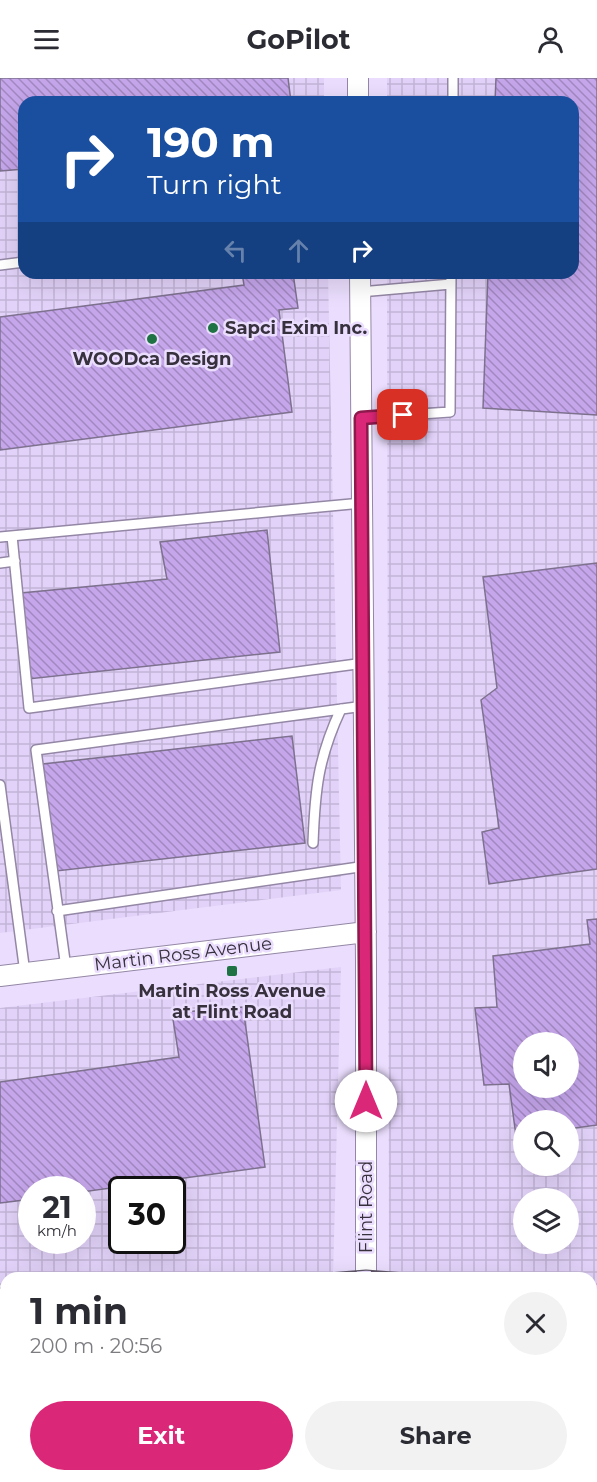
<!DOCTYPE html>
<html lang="en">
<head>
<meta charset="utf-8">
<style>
  :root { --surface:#fff; --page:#f2f2f3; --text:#2b2b33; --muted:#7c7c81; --accent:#db2777 }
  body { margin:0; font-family:Montserrat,sans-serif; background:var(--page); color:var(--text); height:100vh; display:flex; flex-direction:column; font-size:22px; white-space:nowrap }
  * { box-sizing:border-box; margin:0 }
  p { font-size:20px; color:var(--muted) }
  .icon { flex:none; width:33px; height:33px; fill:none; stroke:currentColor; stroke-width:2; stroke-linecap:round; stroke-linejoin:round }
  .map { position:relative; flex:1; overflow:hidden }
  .side { position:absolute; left:0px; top:1194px; width:597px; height:210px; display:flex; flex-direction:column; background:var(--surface); border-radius:18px 18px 0 0; box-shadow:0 6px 24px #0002 }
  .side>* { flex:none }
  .hud { position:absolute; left:18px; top:18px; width:561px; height:183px; border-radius:18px; box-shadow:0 6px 24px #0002; background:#1a4fa0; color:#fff; overflow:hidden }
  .tools { position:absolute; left:513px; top:954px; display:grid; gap:12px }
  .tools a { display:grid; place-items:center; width:66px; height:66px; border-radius:50%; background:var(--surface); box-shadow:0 6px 24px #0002; font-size:30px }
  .speed { position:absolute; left:18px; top:1098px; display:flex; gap:12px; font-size:30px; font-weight:700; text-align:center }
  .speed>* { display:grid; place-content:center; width:78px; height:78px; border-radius:50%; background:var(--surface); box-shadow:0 6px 24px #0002; line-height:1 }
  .speed small { font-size:15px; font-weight:400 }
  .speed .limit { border:3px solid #111; border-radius:9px; background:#fff; color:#111 }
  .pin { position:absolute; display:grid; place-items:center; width:51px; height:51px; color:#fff; margin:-26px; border-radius:12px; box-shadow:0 3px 9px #0006 }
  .me { position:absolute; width:66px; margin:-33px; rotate:0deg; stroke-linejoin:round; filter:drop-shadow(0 0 4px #0008) }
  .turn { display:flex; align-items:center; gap:21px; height:126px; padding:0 30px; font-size:27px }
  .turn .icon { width:78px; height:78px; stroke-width:2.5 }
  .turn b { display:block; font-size:42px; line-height:51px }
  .lanes { display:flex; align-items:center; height:57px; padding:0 30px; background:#0003; justify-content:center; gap:30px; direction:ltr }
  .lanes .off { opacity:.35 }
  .round { display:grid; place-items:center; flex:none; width:63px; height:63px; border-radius:32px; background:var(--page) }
  .summary { display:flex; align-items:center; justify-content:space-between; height:102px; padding:0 30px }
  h1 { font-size:36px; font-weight:700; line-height:45px }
  .button { display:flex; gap:12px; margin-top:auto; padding:12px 30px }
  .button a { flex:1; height:69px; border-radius:36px; background:var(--accent); color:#fff; font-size:24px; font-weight:700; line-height:69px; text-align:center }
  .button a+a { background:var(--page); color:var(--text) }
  header { display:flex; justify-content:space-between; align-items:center; height:78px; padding:0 30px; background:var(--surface); font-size:27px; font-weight:700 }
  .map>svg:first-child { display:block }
  .industrial { fill:url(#industrial-grid); fill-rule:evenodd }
  .building { fill:url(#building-back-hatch); stroke:#7d718e; stroke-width:1.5; fill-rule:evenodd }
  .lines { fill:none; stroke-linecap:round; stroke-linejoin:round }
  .service-casing { stroke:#9487a5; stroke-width:12 }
  .minor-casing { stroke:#9487a5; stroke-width:22 }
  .service { stroke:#fff; stroke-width:9 }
  .minor { stroke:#fff; stroke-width:20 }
  .rail-casing { stroke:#605869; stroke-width:7 }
  .rail { stroke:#eaddfd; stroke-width:4.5; stroke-dasharray:14; stroke-linecap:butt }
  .route-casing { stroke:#8e194d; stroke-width:15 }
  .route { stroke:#db2777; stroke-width:10 }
  .poi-dot { fill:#1e7244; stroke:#eaddfd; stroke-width:2 }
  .labels { text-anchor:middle; stroke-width:5; stroke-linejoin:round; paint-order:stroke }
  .poi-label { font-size:18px; font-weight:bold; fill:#37313e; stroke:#eaddfd }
  .street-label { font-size:18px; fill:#37313e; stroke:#eaddfd }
</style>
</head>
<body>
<header><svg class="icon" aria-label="menu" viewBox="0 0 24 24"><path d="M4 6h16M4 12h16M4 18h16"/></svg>GoPilot<svg class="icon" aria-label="person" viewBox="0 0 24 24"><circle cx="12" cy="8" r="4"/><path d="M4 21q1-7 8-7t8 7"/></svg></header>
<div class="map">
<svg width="597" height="1404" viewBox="0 0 597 1404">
  <defs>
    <pattern id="industrial-grid" width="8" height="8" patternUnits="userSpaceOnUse" patternTransform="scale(1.5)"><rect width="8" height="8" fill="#e2d2f9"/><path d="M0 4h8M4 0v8" fill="none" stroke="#c2b5d6"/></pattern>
    <pattern id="building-back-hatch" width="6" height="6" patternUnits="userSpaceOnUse" patternTransform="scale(1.5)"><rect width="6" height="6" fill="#c5a6eb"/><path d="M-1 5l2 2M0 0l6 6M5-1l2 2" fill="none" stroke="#a188c0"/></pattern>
  </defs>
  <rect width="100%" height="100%" fill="#eaddfd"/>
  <path class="industrial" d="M0,0H324V24H24V195H328L341,812L0,855Z
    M387,0H597V1404H389V1398H591V1200H389L387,195H573V24H387ZM524,964H568V1010H524ZM524,1042H568V1088H524ZM524,1120H568V1166H524Z
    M341,889L333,1200H6V1398H328V1404H0V930ZM32,1112H82V1162H32ZM122,1112H172V1162H122Z"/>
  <path class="building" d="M0,0H288L291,24H24V91L0,93Z
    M496,0H597V337L483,330L488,195H573V24H495Z
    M242,195H293L298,230L279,232L292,334L0,372V239L244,207Z
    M267,452L280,574L28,601L21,515L167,501L160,464Z
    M597,485V791L489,806L482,754L499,750L481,622L497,610L483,499Z
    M292,658L305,765L56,793L43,686Z
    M597,841V1047L568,1051V1042H524V1057L516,1058L509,1006L484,1007L475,930L497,929L493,878L590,866L587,842ZM524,964H568V1010H524Z
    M243,929L265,1089L82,1114V1112H32V1121L0,1125V1004L179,979L172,935Z
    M35,1398H277L278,1404H36Z"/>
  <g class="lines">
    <defs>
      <path id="service" d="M453,24V0
        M0,187L24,184
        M360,214L451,206
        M361,340L450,334L451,195
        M12,458L29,630L364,585
        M0,459L362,425
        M0,485L15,483
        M0,707L25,895
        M313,765C315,712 318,680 341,631
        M57,833L366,788
        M66,890L36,672L364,628
        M0,1312L6,1311
        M591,1393L597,1392
        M494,1404L552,1398"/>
      <path id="minor" d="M358,0V24
        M360,195L366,882V1200
        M0,898L366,854
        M366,1398V1404"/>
    </defs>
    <use href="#service" class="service-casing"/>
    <use href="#minor" class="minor-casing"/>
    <use href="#service" class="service"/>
    <use href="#minor" class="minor"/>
    <defs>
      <path id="rail" d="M301,1200L366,1195L432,1200
        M0,1213H6
        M591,1258L597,1261"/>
    </defs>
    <use href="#rail" class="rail-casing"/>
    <use href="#rail" class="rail"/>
  </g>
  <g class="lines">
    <defs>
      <path id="route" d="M366,1023L361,340L403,337"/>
    </defs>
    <use href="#route" class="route-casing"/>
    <use href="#route" class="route"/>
  </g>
  <g class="poi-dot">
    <circle cx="213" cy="250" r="6"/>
    <circle cx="152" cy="261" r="6"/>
    <rect x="226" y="887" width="12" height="12" rx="3"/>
  </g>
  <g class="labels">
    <g class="poi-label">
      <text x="225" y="256" text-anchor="start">Sapci Exim Inc.</text>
      <text x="152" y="287">WOODca Design</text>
      <text x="232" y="919">Martin Ross Avenue<tspan x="232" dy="21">at Flint Road</tspan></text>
    </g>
    <g class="street-label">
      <text transform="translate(183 876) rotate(-7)" y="6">Martin Ross Avenue</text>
      <text transform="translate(366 1129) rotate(-90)" y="6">Flint Road</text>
    </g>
  </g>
</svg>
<div class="tools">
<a><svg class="icon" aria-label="sound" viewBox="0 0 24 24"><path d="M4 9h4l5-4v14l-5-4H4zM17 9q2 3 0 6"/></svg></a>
<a><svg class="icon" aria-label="search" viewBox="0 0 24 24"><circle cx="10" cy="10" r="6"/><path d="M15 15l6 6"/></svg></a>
<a><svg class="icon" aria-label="layers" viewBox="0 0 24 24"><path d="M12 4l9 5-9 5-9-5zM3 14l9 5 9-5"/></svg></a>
</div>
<div class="speed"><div>21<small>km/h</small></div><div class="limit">30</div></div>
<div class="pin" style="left:403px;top:337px;background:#d93025"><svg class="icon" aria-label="arrive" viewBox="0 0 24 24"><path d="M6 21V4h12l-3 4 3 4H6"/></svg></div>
<svg class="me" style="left:366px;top:1023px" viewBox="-20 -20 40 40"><circle r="19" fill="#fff"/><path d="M0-13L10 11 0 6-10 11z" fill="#db2777"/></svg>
<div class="hud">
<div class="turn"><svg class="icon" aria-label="right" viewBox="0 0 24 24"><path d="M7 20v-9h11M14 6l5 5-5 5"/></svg><div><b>190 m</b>Turn right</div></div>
<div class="lanes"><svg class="icon off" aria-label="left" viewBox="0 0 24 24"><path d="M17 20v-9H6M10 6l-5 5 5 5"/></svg><svg class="icon off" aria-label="ahead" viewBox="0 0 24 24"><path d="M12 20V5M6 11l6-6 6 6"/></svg><svg class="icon" aria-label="right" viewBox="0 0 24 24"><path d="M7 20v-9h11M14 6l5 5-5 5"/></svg></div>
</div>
<section class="side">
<div class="summary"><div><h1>1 min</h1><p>200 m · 20:56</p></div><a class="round"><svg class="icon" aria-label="close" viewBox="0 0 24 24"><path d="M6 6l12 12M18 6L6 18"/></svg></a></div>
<div class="button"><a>Exit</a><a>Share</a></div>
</section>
</div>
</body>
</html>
